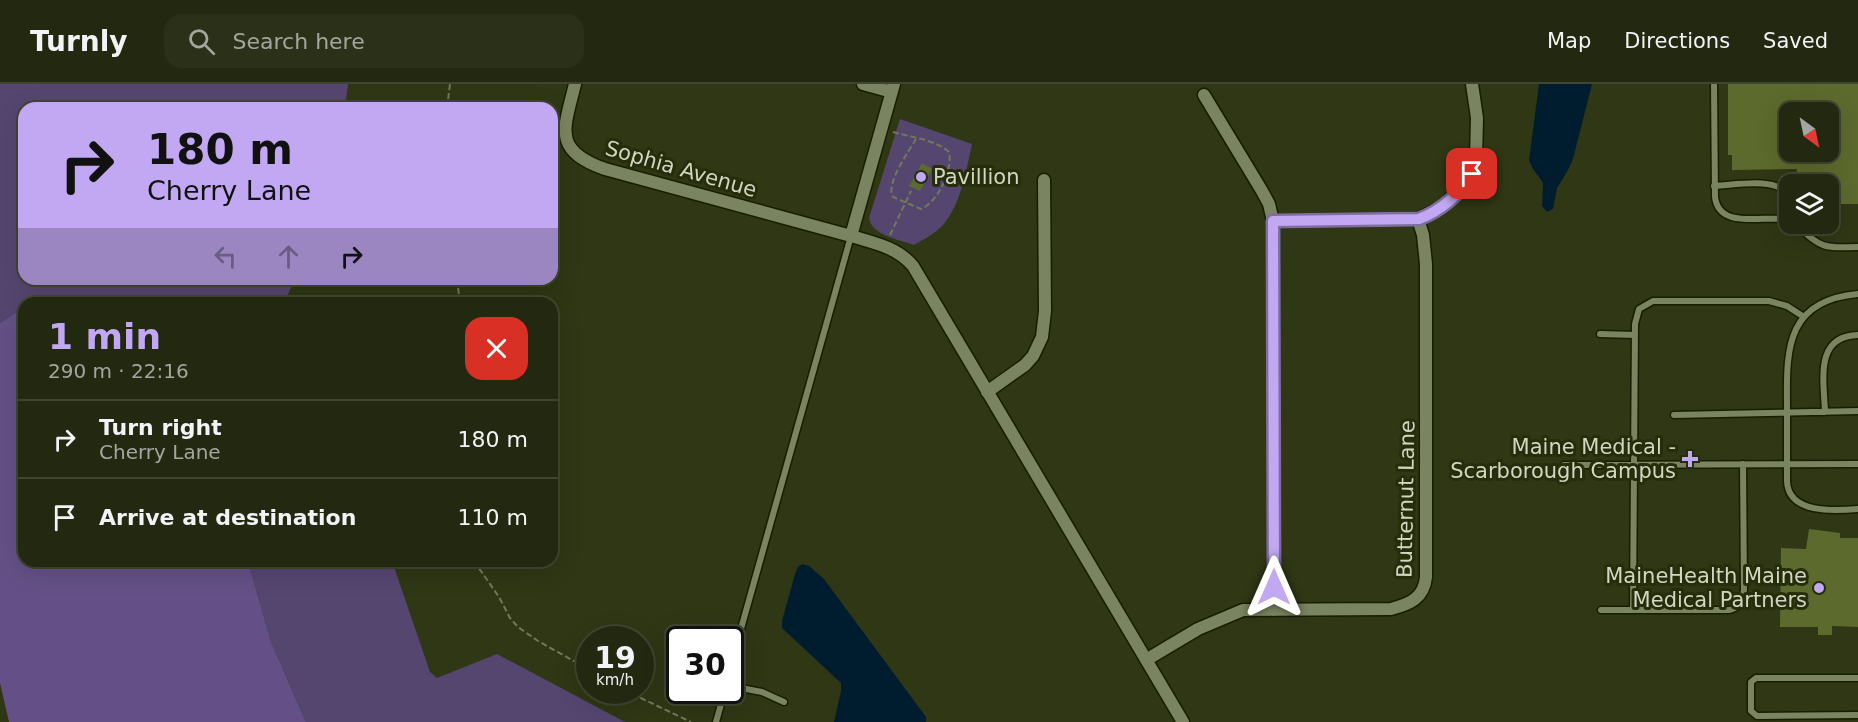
<!DOCTYPE html>
<html lang="en">
<head>
<meta charset="utf-8">
<style>
  :root { --surface:#232910; --page:#2b3119; --text:#f1f3f6; --muted:#a3a69f; --line:#404530; --accent:#c2a8f2 }
  body { margin:0; font-family:"DejaVu Sans",sans-serif; background:var(--page); color:var(--text); height:100vh; display:flex; flex-direction:column; font-size:22px; white-space:nowrap }
  * { box-sizing:border-box; margin:0 }
  p { font-size:20px; color:var(--muted) }
  .icon { flex:none; width:33px; height:33px; fill:none; stroke:currentColor; stroke-width:2; stroke-linecap:round; stroke-linejoin:round }
  .map { position:relative; flex:1; overflow:hidden }
  .panel { position:absolute; left:18px; top:213px; width:540px; height:270px; display:flex; flex-direction:column; background:var(--surface); border-radius:18px; box-shadow:0 6px 24px #0002,0 0 0 2px var(--line) }
  .panel>* { flex:none }
  .top-card { position:absolute; left:18px; top:18px; width:540px; height:183px; border-radius:18px; box-shadow:0 6px 24px #0002,0 0 0 2px var(--line); background:#c2a8f2; color:#111; overflow:hidden }
  .needle { width:39px; rotate:147deg }
  .tools { position:absolute; left:1779px; top:18px; display:grid; gap:12px }
  .tools a { display:grid; place-items:center; width:60px; height:60px; border-radius:12px; background:var(--surface); box-shadow:0 6px 24px #0002,0 0 0 2px var(--line); font-size:30px }
  .speed { position:absolute; left:576px; top:542px; display:flex; gap:12px; font-size:30px; font-weight:700; text-align:center }
  .speed>* { display:grid; place-content:center; width:78px; height:78px; border-radius:50%; background:var(--surface); box-shadow:0 6px 24px #0002,0 0 0 2px var(--line); line-height:1 }
  .speed small { font-size:15px; font-weight:400 }
  .speed .limit { border:3px solid #111; border-radius:9px; background:#fff; color:#111 }
  .pin { position:absolute; display:grid; place-items:center; width:51px; height:51px; color:#fff; margin:-26px; border-radius:12px; box-shadow:0 3px 9px #0006 }
  .me { position:absolute; width:66px; margin:-33px; rotate:0deg; stroke-linejoin:round; filter:drop-shadow(0 0 4px #0008) }
  .turn { display:flex; align-items:center; gap:21px; height:126px; padding:0 30px; font-size:27px }
  .turn .icon { width:78px; height:78px; stroke-width:2.5 }
  .turn b { display:block; font-size:42px; line-height:51px }
  .lanes { display:flex; align-items:center; height:57px; padding:0 30px; background:#0003; justify-content:center; gap:30px; direction:ltr }
  .lanes .off { opacity:.35 }
  .round { display:grid; place-items:center; flex:none; width:63px; height:63px; border-radius:18px; background:var(--page) }
  .summary { display:flex; align-items:center; justify-content:space-between; height:102px; padding:0 30px }
  h1 { font-size:36px; font-weight:600; line-height:45px; color:var(--accent) }
  ul { padding:0; list-style:none }
  li { display:flex; align-items:center; gap:18px; height:78px; padding:0 30px; border-top:2px solid var(--line) }
  li div { flex:1 }
  li b { display:block; font-size:22px }
  li em { font-style:normal }
  header { display:flex; align-items:center; gap:36px; box-sizing:border-box; height:84px; padding:0 30px; background:var(--surface); border-bottom:2px solid var(--line) }
  header strong { font-size:28px }
  nav { display:flex; gap:33px; margin-inline-start:auto; font-size:21px }
  .search { width:420px; height:54px; background:var(--page); display:flex; align-items:center; gap:15px; box-sizing:border-box; padding:0 21px; border-radius:18px; color:var(--muted); font-size:22px }
  .map>svg:first-child { display:block }
  .green { fill:#554670 }
  .forest { fill:#645086 }
  .water { fill:#001d30 }
  .building { fill:#5d6a2d; fill-rule:evenodd }
  .lines { fill:none; stroke-linecap:round; stroke-linejoin:round }
  .lane-casing { stroke:#171e00; stroke-width:9 }
  .street-casing { stroke:#171e00; stroke-width:15 }
  .path { stroke:#71785c; stroke-width:2; stroke-dasharray:6 3; stroke-linecap:butt }
  .lane { stroke:#7b8460; stroke-width:6 }
  .street { stroke:#7b8460; stroke-width:12 }
  .route-casing { stroke:#7e6d9d; stroke-width:15 }
  .route { stroke:#c2a8f2; stroke-width:10 }
  .poi-dot { fill:#c2a8f2; stroke:#252d0a; stroke-width:2 }
  .labels { text-anchor:middle; stroke-width:6; stroke-linejoin:round; paint-order:stroke }
  .street-label { font-size:21px; fill:#d1d6c3; stroke:#252d0a }
  .poi-label { font-size:21px; fill:#d1d6c3; stroke:#252d0a; text-anchor:end }
</style>
</head>
<body>
<header>
<strong>Turnly</strong>
<div class="search"><svg class="icon" aria-label="search" viewBox="0 0 24 24"><circle cx="10" cy="10" r="6"/><path d="M15 15l6 6"/></svg>Search here</div>
<nav><a>Map</a><a>Directions</a><a>Saved</a></nav>
</header>
<div class="map">
<svg width="1858" height="638" viewBox="0 0 1858 638">
  <rect width="100%" height="100%" fill="#2f3715"/>
  <path class="green" d="M0,0H348L345,24H24V195H295L284,219H24V227L19,226L0,239Z
    M900,35L972,60C966,87 961,122 941,143C934,150 923,156 914,161C900,156 871,151 869,134Z
    M248,477H392L430,588L437,594L497,570L625,638H306L271,558Z"/>
  <path class="forest" d="M19,226L24,227V477H248L271,558L306,638H9L0,599V239Z"/>
  <path class="water" d="M1539,0H1592L1573,75L1568,86L1557,104L1553,125L1547,128L1542,122L1543,99L1533,85L1529,76Z
    M802,480L809,482L824,495L926,633V638H834L841,607V599L782,544V537L795,490L798,483Z"/>
  <path class="building" d="M1728,0H1858V120H1828V100H1803L1796,93L1797,85L1732,86V71H1728ZM1790,28H1828V68H1790Z
    M922,79L932,85L920,107L909,102Z
    M1809,445L1840,449V454H1858V543L1832,542V551H1818V543H1780L1781,464L1806,465Z"/>
  <g class="lines">
    <defs>
      <path id="lane" d="M1714,0L1715,113C1719,147 1766,130 1790,136
        M1714,102C1737,101 1772,93 1790,110
        M1795,140C1822,164 1821,164 1858,163
        M1858,210C1789,216 1786,261 1787,318C1787,344 1787,370 1787,397C1788,430 1834,427 1858,425
        M1600,250L1635,251
        M1825,328C1824,297 1814,252 1858,251
        M1674,331L1858,327
        M1564,381L1858,380
        M1601,526H1729C1741,524 1742,516 1744,506L1743,380
        M1633,526L1635,240L1639,225L1653,217H1769L1787,222L1804,233
        M730,584L851,152
        M1858,594H1756L1751,598V627L1757,632L1858,631
        M730,602L762,608L784,618
        M716,638L725,606"/>
      <path id="street" d="M575,0C564,45 552,66 605,85L851,152C874,159 897,163 913,182L1183,638
        M863,0L892,8
        M1204,11L1262,107L1269,120L1273,137L1274,526
        M1273,137L1418,135L1442,123L1463,103L1472,90L1476,75L1477,34L1472,0
        M851,152L894,0
        M987,308L1025,281L1033,272L1042,253L1045,227L1044,96
        M1146,576L1198,545L1243,526L1391,525C1410,520 1424,514 1426,493V180L1423,151L1418,135"/>
    </defs>
    <use href="#lane" class="lane-casing"/>
    <use href="#street" class="street-casing"/>
    <path class="path" d="M447,24L450,0
      M893,48C911,53 936,56 949,68C953,86 938,118 921,125L893,113C885,100 909,67 916,55
      M890,151L911,107
      M457,195L460,219
      M474,477L499,513L510,534L518,543L538,557L590,586
      M624,606L691,638"/>
    <use href="#lane" class="lane"/>
    <use href="#street" class="street"/>
  </g>
  <g class="lines">
    <defs>
      <path id="route" d="M1274,503L1273,137L1419,135C1442,126 1459,111 1472,90"/>
    </defs>
    <use href="#route" class="route-casing"/>
    <use href="#route" class="route"/>
  </g>
  <g class="poi-dot">
    <circle cx="921" cy="93" r="6"/>
    <path d="M1687 366h6v6h6v6h-6v6h-6v-6h-6v-6h6z"/>
    <circle cx="1819" cy="504" r="6"/>
  </g>
  <g class="labels">
    <g class="street-label">
      <text transform="translate(681 85) rotate(16)" y="7">Sophia Avenue</text>
      <text transform="translate(1406 415) rotate(-89)" y="7">Butternut Lane</text>
    </g>
    <g class="poi-label">
      <text x="933" y="100" text-anchor="start">Pavillion</text>
      <text x="1676" y="370">Maine Medical -<tspan x="1676" dy="24">Scarborough Campus</tspan></text>
      <text x="1807" y="499">MaineHealth Maine<tspan x="1807" dy="24">Medical Partners</tspan></text>
    </g>
  </g>
</svg>
<div class="tools">
<a><svg class="needle" viewBox="-14 -14 28 28"><path d="M0-13l5 13h-10z" fill="#e53935"/><path d="M0 13l5-13h-10z" fill="#a3a69f"/></svg></a>
<a><svg class="icon" aria-label="layers" viewBox="0 0 24 24"><path d="M12 4l9 5-9 5-9-5zM3 14l9 5 9-5"/></svg></a>
</div>
<div class="speed"><div>19<small>km/h</small></div><div class="limit">30</div></div>
<div class="pin" style="left:1472px;top:90px;background:#d93025"><svg class="icon" aria-label="arrive" viewBox="0 0 24 24"><path d="M6 21V4h12l-3 4 3 4H6"/></svg></div>
<svg class="me" style="left:1274px;top:503px" viewBox="-20 -20 40 40"><path d="M0-17L14 15 0 8-14 15z" fill="#c2a8f2" stroke="#fff" stroke-width="4"/></svg>
<div class="top-card">
<div class="turn"><svg class="icon" aria-label="right" viewBox="0 0 24 24"><path d="M7 20v-9h11M14 6l5 5-5 5"/></svg><div><b>180 m</b>Cherry Lane</div></div>
<div class="lanes"><svg class="icon off" aria-label="left" viewBox="0 0 24 24"><path d="M17 20v-9H6M10 6l-5 5 5 5"/></svg><svg class="icon off" aria-label="ahead" viewBox="0 0 24 24"><path d="M12 20V5M6 11l6-6 6 6"/></svg><svg class="icon" aria-label="right" viewBox="0 0 24 24"><path d="M7 20v-9h11M14 6l5 5-5 5"/></svg></div>
</div>
<section class="panel">
<div class="summary"><div><h1>1 min</h1><p>290 m · 22:16</p></div><a class="round" style="background:#d93025;color:#fff"><svg class="icon" aria-label="close" viewBox="0 0 24 24"><path d="M6 6l12 12M18 6L6 18"/></svg></a></div>
<ul>
<li><svg class="icon" aria-label="right" viewBox="0 0 24 24"><path d="M7 20v-9h11M14 6l5 5-5 5"/></svg><div><b>Turn right</b><p>Cherry Lane</p></div><em>180 m</em></li>
<li><svg class="icon" aria-label="arrive" viewBox="0 0 24 24"><path d="M6 21V4h12l-3 4 3 4H6"/></svg><div><b>Arrive at destination</b></div><em>110 m</em></li>
</ul>
</section>
</div>
</body>
</html>
